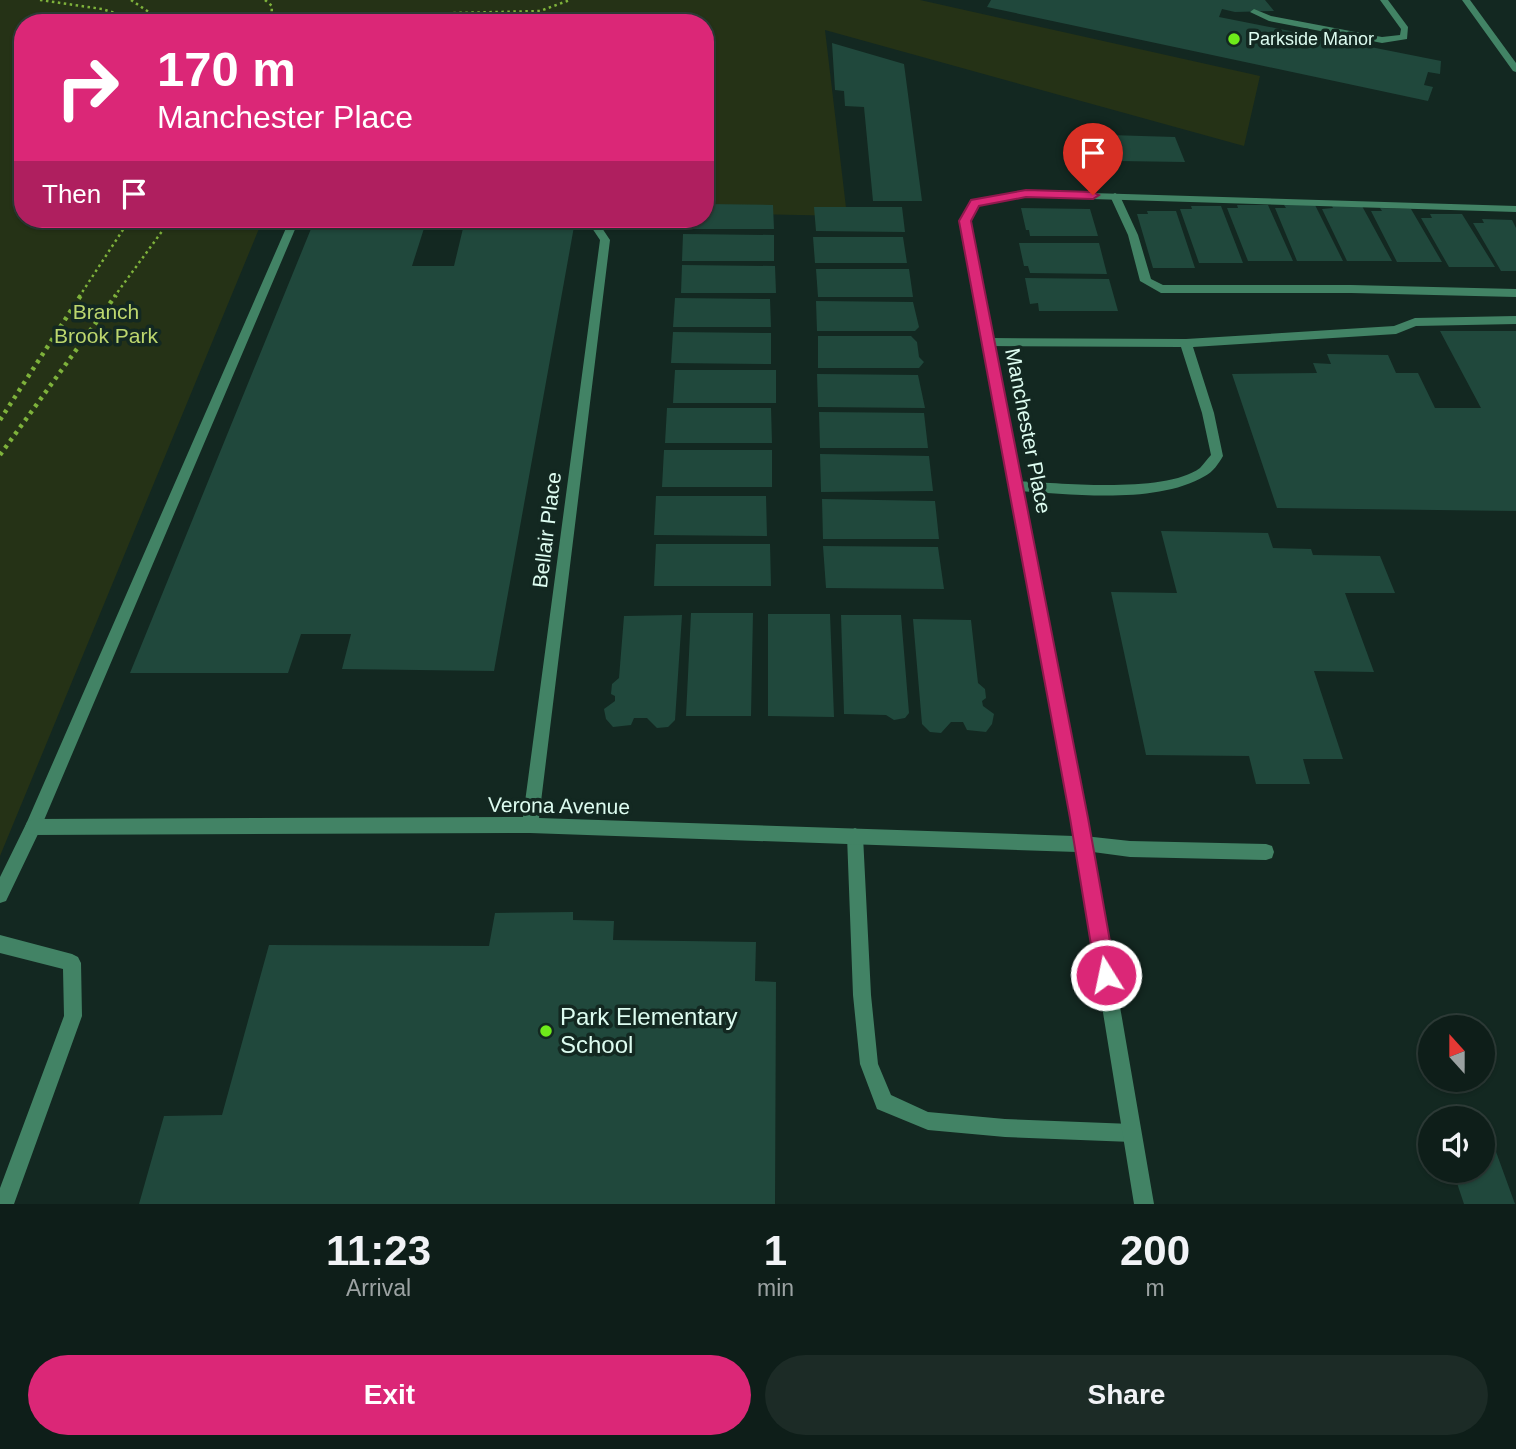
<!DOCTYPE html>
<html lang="en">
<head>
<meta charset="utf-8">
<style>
  :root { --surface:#0e1e19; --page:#1c2b26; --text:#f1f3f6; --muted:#9ba2a2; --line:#2e3c38; --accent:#db2777 }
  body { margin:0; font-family:Arial,sans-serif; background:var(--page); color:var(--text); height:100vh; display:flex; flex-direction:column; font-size:26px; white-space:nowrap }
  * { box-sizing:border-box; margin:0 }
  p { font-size:23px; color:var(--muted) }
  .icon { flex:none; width:38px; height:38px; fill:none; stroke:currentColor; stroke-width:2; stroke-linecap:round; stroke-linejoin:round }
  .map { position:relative; height:1204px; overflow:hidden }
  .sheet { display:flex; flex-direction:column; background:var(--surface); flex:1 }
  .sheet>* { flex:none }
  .banner { position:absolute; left:14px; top:14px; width:700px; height:214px; border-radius:28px; box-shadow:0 2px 5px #0004,0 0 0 2px var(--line); background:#db2777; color:#fff; overflow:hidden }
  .needle { width:46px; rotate:339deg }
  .controls { position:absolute; left:1418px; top:1015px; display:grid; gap:14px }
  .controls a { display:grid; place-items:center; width:77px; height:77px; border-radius:50%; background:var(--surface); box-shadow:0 2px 5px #0004,0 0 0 2px var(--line); font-size:35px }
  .pin { position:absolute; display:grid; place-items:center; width:60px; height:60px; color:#fff; margin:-72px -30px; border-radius:50% 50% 50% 0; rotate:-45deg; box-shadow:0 0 7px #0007 }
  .pin .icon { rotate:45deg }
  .me { position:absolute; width:77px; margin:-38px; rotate:350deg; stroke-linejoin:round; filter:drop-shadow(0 0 5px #0008) }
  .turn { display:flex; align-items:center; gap:24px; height:147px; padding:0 28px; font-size:32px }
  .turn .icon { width:91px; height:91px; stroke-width:2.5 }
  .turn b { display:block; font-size:49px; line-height:60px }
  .then { display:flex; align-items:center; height:66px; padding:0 28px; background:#0003; gap:14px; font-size:26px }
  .eta { display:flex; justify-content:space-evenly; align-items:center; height:119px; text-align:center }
  .eta b { font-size:42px; font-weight:600; line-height:49px }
  .action { display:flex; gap:14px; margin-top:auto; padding:14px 28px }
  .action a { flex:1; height:80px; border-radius:42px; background:var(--accent); color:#fff; font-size:28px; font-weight:600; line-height:80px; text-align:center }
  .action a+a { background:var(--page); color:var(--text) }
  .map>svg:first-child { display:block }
  .green { fill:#253216 }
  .building { fill:#20483c }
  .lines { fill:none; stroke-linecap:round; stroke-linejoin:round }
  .path-far1 { stroke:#7eb23b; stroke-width:2.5; stroke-dasharray:2.5 3.5; stroke-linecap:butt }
  .path { stroke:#7eb23b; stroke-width:4.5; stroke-dasharray:3.5 5; stroke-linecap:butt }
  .lane { fill:#428365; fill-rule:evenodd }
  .street { fill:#428365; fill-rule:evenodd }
  .route { fill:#db2777; stroke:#8e194d; stroke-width:2 }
  .poi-dot { fill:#6eeb1a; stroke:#132821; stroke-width:2.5 }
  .labels { text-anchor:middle; stroke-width:7; stroke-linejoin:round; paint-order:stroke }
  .far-poi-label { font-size:18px; fill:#ddfcf0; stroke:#132821; text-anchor:start }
  .park-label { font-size:21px; fill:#bdd76e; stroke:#132821 }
  .street-label { font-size:21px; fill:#ddfcf0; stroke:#132821 }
  .near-poi-label { font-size:24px; fill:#ddfcf0; stroke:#132821; text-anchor:start }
</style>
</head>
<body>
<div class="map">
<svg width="1516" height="1204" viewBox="0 0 1516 1204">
  <rect width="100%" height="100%" fill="#132821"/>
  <path class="green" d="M0,0H920L1260,76L1244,146L825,30L847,216L705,213V23H23V219H263L0,856Z"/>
  <path class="building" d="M991,0H1265L1274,11L1235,12L1222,9L1219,17L1441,61L1440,74L1428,72L1424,85L1433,87L1428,101L987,7Z
    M832,43L904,64L922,201H873L864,107L845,106L844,91L835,90Z
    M1109,135L1175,137L1185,162L1118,161Z
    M705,204L773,205L774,229H684L685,219H705Z
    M1237,205H1268L1293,261H1248L1227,208H1238Z
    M1284,205H1315L1343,261H1297L1275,208H1286Z
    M1191,206H1221L1243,263H1199L1180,209H1192Z
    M1332,206H1362L1392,261H1347L1322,209L1333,208Z
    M814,207H902L905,232L816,231Z
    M1021,208L1090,209L1098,236H1030L1029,230H1026Z
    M1380,208L1411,209L1442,262H1397L1371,211H1382Z
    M1147,211H1176L1195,268H1153L1137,214H1148Z
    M1430,214H1462L1495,267H1449L1421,218H1432Z
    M315,219H427L412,266H454L465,220L575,221L494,671L342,669L351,634H301L288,673H130Z
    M1482,219L1512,220L1516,228V271H1501L1473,223H1484Z
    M683,234L774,235V261H682Z
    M813,237H903L907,263H815Z
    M1019,243H1099L1107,274L1030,273L1028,266H1024Z
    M682,265L775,266L776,293H681Z
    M816,269H909L913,297H818Z
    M1025,278L1109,279L1118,311H1039L1038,303L1030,304Z
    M675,298L770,299L771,327H673Z
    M816,301L913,302L919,327L915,331H817Z
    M1440,331H1516V511L1277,508L1232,374L1317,373L1313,363L1331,364L1327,354L1388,355L1396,373H1418L1435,408H1481Z
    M673,332L771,333V364L671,363Z
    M818,336H911L917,342L919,357L924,362L919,368H818Z
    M675,370H776V403H673Z
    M817,374L918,375L925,408L818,407Z
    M667,408H771L772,443H665Z
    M819,412L924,413L928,448H820Z
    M664,450H772V487H662Z
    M820,454L929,456L933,491L821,492Z
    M656,496H766L767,536L654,535Z
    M822,499L935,501L939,539H823Z
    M1161,531L1268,533L1273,548L1311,549L1313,555L1380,556L1395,593H1345L1374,672L1314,671L1343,759H1303L1310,784H1256L1249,756L1146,755L1111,592L1177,593Z
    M656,544H770L771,586H654Z
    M823,546L938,547L944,589L826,588Z
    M691,613H753L751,716H686Z
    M768,614H830L834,717L768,716Z
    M682,615L675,720L668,727L657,728L647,718H634L631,725L613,727L606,719L604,709L615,701V696L611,694L612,684L619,678L624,616Z
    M841,615H901L909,713L905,718L894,720L886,715L844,714Z
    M913,619L971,620L978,683L985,689L986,698L982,701L983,706L994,714L992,724L986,732L967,730L963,722H951L941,733L930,732L922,724Z
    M573,912V920L614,921L613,940L756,942L755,981L776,982L775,1204H139L164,1116L222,1115L269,945L489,946L495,913Z
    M1495,1149L1515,1204H1464L1453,1171H1482V1150Z"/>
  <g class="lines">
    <path class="path-far1" d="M40,0L102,9L148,23
      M131,0L165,23
      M265,0L272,6L271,23
      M376,23L453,13L540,11L570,0
      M79,297L130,219
      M114,297L171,219"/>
    <path class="path" d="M0,420L81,295
      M0,455L116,295"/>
    <path class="lane" d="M1380,0H1388L1408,27L1407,39L1382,43L1269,21L1250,12L1254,9L1271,16L1382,37L1400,35L1401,29Z
      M1462,0H1470L1516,63V72L1513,71Z
      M1115,193L1120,196L1138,235L1151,279L1163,285H1351L1516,289V297L1351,293H1161L1140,281L1128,235L1110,196Z
      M290,219L299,220L39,832L6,901L0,903V877L27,822Z
      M1516,316V324L1416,326L1396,334L1193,347L1214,413L1223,456C1219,463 1213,472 1205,476C1156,505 1071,494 1016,491L1010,486L1016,481C1059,483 1165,494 1200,468C1204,464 1207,459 1211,455L1202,413L1181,347L988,346L982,342L988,338L1186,339L1394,326L1415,318Z
      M855,828L861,831L863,836L871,995L878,1064L891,1095L928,1112L1005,1119L1132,1124L1139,1126L1141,1133L1139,1140L1132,1142L1005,1137L928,1130L877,1109L860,1064L853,995L847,836L849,831Z
      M1084,836L1130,841L1266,844L1272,846L1274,852L1272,858L1266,860L1130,857L1078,850L1076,844L1078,838Z
      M0,935L72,954L78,957L81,963L82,1016L14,1204H0V1188L64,1016L63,969L0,953Z"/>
    <path class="street" d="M1026,191L1516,206V212L1026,197L979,205L970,221L1092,844L1154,1204H1134L1077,852L530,833L33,835L27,832L25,827L27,822L33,819L523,817L600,240L586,219H596L610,240L539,818L1074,836L960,221L971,201Z
      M289,219H299V220L294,223Z"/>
  </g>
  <path class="route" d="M1026,190L1093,192L1099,195L1093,199L1026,197L979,206L971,221L1088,818L1116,975L1113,982L1106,985L1099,982L1096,975L1070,818L959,221L971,200Z"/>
  <g class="poi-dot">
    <circle cx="1234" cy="39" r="7"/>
    <circle cx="546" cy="1031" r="7"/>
  </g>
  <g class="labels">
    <g class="far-poi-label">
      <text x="1248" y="45">Parkside Manor</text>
    </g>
    <g class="park-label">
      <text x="106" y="319">Branch<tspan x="106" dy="24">Brook Park</tspan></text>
    </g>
    <g class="street-label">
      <text transform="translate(1028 431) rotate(79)" y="7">Manchester Place</text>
      <text transform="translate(547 530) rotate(-83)" y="7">Bellair Place</text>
      <text transform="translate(559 806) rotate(1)" y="7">Verona Avenue</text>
    </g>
    <g class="near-poi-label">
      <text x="560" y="1025">Park Elementary<tspan x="560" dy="28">School</tspan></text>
    </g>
  </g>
</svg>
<div class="controls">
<a><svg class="needle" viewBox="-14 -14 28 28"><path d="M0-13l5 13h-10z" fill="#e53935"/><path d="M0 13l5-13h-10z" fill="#9ba2a2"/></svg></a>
<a><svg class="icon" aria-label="sound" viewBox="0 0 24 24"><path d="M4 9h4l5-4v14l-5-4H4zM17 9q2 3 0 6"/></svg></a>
</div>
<div class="pin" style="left:1093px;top:195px;background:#d93025"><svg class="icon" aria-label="arrive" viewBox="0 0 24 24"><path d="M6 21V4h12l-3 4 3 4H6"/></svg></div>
<svg class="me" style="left:1106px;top:975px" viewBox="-20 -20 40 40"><circle r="17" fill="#db2777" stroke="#fff" stroke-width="3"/><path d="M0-11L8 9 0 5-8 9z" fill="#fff"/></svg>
<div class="banner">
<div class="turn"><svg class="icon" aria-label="right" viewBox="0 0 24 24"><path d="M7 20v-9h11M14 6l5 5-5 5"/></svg><div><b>170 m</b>Manchester Place</div></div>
<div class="then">Then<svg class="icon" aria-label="arrive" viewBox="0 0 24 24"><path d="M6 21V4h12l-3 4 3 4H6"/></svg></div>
</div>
</div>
<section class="sheet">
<div class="eta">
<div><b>11:23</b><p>Arrival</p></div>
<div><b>1</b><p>min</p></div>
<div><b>200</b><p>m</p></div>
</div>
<div class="action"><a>Exit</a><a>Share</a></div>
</section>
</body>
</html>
